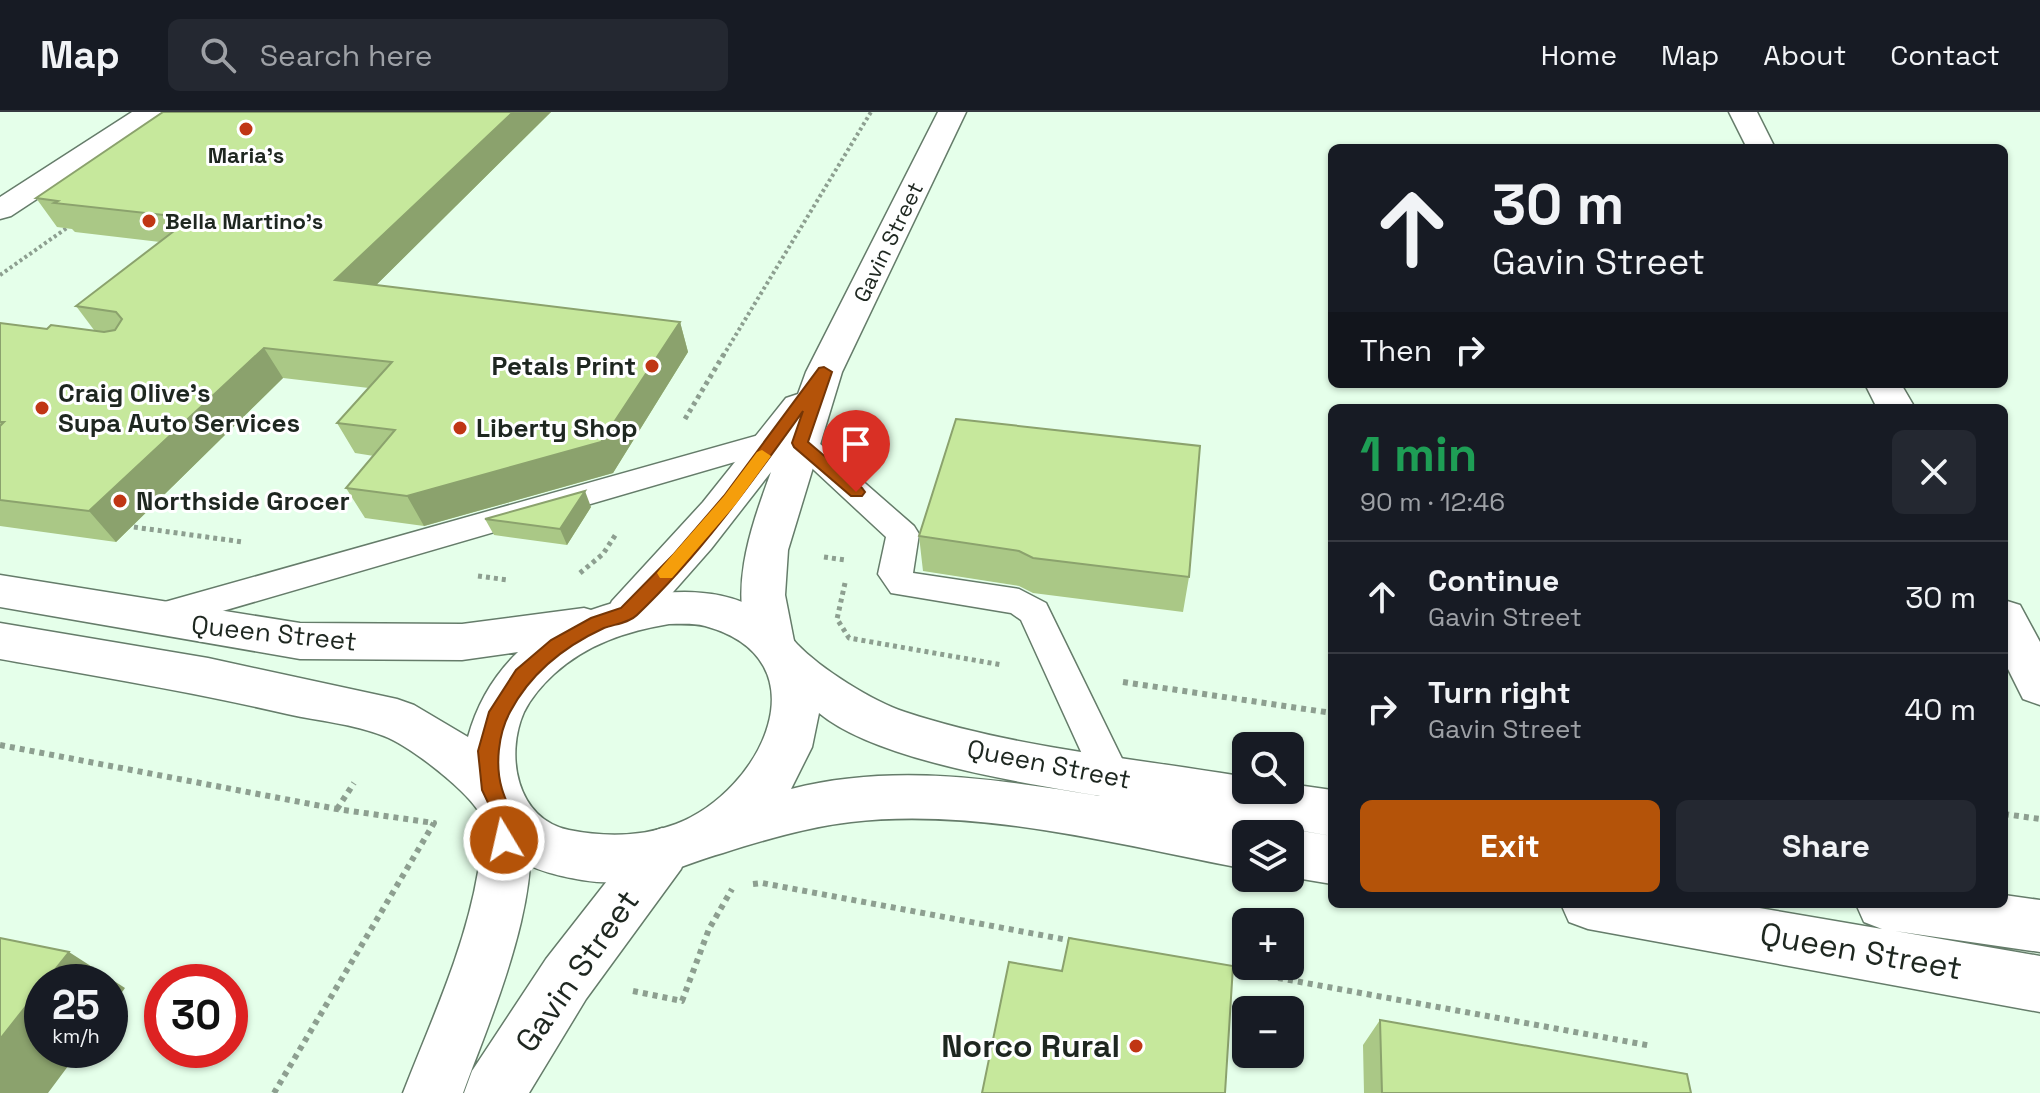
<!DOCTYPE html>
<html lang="en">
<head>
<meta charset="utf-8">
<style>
  :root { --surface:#171b24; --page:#242831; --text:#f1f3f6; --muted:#9ea1a6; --line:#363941; --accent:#b45309 }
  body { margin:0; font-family:"Space Grotesk",sans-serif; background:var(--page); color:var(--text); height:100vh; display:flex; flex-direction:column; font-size:30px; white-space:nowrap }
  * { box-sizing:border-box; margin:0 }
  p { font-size:26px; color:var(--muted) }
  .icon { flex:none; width:44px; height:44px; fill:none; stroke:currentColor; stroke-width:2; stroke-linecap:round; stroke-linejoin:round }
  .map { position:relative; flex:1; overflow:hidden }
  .details { position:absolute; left:1328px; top:292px; width:680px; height:504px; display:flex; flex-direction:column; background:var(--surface); border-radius:12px; box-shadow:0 2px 6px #0004 }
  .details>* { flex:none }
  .hud { position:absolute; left:1328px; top:32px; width:680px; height:244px; border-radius:12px; box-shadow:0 2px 6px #0004; background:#171b24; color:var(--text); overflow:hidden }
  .controls { position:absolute; left:1232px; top:620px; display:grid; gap:16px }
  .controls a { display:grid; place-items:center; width:72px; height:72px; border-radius:12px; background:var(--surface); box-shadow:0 2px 6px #0004; font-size:40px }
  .speed { position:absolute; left:24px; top:852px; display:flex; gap:16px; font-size:40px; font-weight:700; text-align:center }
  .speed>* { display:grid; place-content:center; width:104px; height:104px; border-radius:50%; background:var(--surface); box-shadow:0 2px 6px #0004; line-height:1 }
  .speed small { font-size:20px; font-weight:400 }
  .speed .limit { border:12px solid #d22; background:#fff; color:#111 }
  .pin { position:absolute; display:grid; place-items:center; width:68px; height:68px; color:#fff; margin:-82px -34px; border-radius:50% 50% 50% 0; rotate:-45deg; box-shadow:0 0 8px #0007 }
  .pin .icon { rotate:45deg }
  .me { position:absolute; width:88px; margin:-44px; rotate:351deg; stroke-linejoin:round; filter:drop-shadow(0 0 6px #0008) }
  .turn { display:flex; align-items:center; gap:28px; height:168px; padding:0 32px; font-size:36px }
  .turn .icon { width:104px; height:104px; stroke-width:2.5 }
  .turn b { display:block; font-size:56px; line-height:68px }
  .then { display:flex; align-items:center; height:76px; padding:0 32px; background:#0003; gap:16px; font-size:30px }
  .round { display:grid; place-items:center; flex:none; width:84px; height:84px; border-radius:12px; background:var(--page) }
  .headline { display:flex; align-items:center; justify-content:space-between; height:136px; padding:0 32px }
  h1 { font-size:48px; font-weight:700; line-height:60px; color:#1e9e55 }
  .action { display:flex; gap:16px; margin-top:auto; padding:16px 32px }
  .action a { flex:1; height:92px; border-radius:12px; background:var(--accent); color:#fff; font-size:32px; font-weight:700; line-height:92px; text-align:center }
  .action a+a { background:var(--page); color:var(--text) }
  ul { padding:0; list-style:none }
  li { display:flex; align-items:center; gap:24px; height:112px; padding:0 32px; border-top:2px solid var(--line) }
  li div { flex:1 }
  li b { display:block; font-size:30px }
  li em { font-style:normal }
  header { display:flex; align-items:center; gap:48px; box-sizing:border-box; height:112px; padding:0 40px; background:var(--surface); border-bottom:2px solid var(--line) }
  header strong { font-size:38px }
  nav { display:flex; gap:44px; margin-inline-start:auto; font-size:28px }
  .search { width:560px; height:72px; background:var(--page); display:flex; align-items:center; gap:20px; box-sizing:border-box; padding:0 28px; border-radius:12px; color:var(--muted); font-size:30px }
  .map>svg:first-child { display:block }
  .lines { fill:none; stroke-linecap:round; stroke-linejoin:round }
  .lane-casing { stroke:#657c6a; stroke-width:3 }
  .street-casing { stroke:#657c6a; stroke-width:3 }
  .secondary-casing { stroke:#657c6a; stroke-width:3 }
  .path-far2 { stroke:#8d9f90; stroke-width:4; stroke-dasharray:3 3; stroke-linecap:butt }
  .path-far1 { stroke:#8d9f90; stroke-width:5; stroke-dasharray:4 4; stroke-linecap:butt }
  .path { stroke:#8d9f90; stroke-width:6; stroke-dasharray:5 5; stroke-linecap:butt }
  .lane { fill:#fff; fill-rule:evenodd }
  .street { fill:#fff; fill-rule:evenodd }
  .secondary { fill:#fff; fill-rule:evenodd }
  .wall { fill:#aac886 }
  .shaded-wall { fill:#8ba26d }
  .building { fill:#c6e89c; stroke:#8ba26d; stroke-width:2 }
  .route { fill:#b45309; stroke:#753606; stroke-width:2 }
  .slow { fill:#f59e0b }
  .poi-dot { fill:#c03614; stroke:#fff; stroke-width:3 }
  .labels { text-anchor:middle; stroke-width:6; stroke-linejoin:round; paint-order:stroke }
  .far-poi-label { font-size:22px; font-weight:bold; fill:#1e2720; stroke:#fff }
  .far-street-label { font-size:22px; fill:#1e2720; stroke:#fff }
  .poi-label { font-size:26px; font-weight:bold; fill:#1e2720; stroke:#fff; text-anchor:start }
  .street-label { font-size:26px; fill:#1e2720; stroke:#fff }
  .near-street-label { font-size:32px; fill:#1e2720; stroke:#fff }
  .near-poi-label { font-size:32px; font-weight:bold; fill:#1e2720; stroke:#fff; text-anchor:end }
</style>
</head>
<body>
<header>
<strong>Map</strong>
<div class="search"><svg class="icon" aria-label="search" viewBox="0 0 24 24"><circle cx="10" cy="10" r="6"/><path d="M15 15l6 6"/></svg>Search here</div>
<nav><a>Home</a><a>Map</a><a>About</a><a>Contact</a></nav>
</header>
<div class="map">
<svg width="2040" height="981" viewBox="0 0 2040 981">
  <rect width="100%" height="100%" fill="#e5ffea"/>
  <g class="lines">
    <defs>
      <path id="lane" d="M773,319L783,322L787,328L800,321L811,324L914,414L919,422L913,461L1019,477L1046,491L1131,665L1126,677L1112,682L1098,677L1021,508L1011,501L891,481L878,462L886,425L786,332L783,336L154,519L142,515L137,506L142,497L154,493Z"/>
      <path id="street" d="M132,0H164L160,6L11,104L0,107V85Z
        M938,0H966L842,260L788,438L785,483L794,529L787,541L771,547L755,541C725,485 751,415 771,360L711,437L644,513L628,518L612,513L606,501L612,489L703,390L786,286L798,282L806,260Z
        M1729,0H1757L1775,36H1747Z
        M1865,272H1901L1915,296H1877Z
        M2004,488L2020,493L2040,530V593L2023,587L2004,549Z
        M502,676L520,682C556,759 491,904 463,981H403C431,909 465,837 478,760C483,732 471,710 484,682Z
        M662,716L681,723L688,740L681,757L586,887L529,981H464L472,959L546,847L643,723Z"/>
      <path id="secondary" d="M0,463L300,511L462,512L584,496L591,498C654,476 732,466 786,518C790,522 793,528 797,532C821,557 872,589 905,600C1014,636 1133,646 1246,665V678H1290V672L1332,678V724L1119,687L1246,709L1265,716L1267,722H1246V757C1120,733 979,695 851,710C808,715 764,728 723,741C670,756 641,778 582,768C558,764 527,757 508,740C494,727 488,712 477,697C462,675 410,634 384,624C354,612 318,609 287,602C192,580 96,564 0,547V511L208,546L397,587L414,593L468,625C477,592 494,563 518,540L462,548L300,547L0,495ZM669,512C681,512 694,511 705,514C826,547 762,679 676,712C642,725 604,725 569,718C516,707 505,643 524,600C531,586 543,572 554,562C587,532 627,519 669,512ZM819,601C877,649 1025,671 1100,684C998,667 892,651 791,677L812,635Z
        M1290,717L1332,724V772L1290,765V722H1277Z
        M2004,783L2040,788V840L1895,819L2040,844V900L1588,817L1569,810L1561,792H1736L1882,817L1864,810L1856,792H2004Z"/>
    </defs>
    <use href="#lane" class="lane-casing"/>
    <use href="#street" class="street-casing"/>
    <use href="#secondary" class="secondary-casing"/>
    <path class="path-far2" d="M0,163L71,113
      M723,244L871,0"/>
    <path class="path-far1" d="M685,307L724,242
      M126,414L243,430
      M824,445L845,448
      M580,461L603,442L616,422
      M478,464L508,468
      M845,471L837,507L849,526L1002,553"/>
    <path class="path" d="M1123,570L1332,601
      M0,633L337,697L434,711L274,981
      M337,697L354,671
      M2004,702L2040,707
      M753,772L762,771L1073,829
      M1229,857L1652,934
      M633,879L682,889L709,817L732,777"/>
    <use href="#lane" class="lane"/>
    <use href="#street" class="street"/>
    <use href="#secondary" class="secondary"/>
  </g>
  <path class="wall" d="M163,0H551L376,173L680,210L688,240L613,361L424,414L365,406L346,376L374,344L355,341L337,311L369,276L283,266L116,430L0,414V211L47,217L94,218L76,194L160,130L75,120L72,117L57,115L36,86Z
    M591,395L567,433L494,423L485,407Z
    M919,424L1189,465L1183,500L1033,481L1019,474L923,459Z
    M1380,908L1691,981H1364L1363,933Z"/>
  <path class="shaded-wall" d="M513,0H551L351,198L335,168Z
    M680,210L688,240L613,361L424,414L407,384Z
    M264,236L283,266L116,430L89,399Z
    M585,379L591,395L567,433L560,417Z
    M69,840L125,876L110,897V870H45Z
    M42,874V938H80L48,981H0V927Z"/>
  <path class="building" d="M163,0H513L335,168L680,210L601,330L407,384L346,376L395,318L337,311L392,250L264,236L89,399L0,388V314L4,310H0V211L47,217L51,213L104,220L115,218L122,207L116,200L76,194L191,106L54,91L58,89L36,86Z
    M956,307L1200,334L1189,465L1033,446L1019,439L919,424Z
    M585,379L560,417L485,407Z
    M0,826L69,840L45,870H42V874L0,927Z
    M1069,826L1233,854L1225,981H982L1009,850L1062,859Z
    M1380,908L1687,962L1691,981H1382Z"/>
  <path class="route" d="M824,255L832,260L808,330L862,376L865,380L862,384H851L794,335L792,331L803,299C752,370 701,442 637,503C629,511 615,512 604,516C565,534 530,562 510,600C498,622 495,654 502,677C508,697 521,714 511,735L504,738L496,735L492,699L482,678L478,639L489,600L516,558L551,528L591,506L621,496L674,442L724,384L819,256Z"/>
  <path class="slow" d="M762,338L771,344L736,392L672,466H660L657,461L660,457L724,384L757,340Z"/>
  <g class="poi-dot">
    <circle cx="246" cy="17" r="8"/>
    <circle cx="149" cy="109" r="8"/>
    <circle cx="652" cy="254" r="8"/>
    <circle cx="42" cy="296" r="8"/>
    <circle cx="460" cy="316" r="8"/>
    <circle cx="120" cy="389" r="8"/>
    <circle cx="1136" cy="934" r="8"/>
  </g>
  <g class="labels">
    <g class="far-poi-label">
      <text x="246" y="51">Maria's</text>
      <text x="165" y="117" text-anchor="start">Bella Martino's</text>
    </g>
    <g class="far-street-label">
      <text transform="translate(888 130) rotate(-64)" y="8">Gavin Street</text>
    </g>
    <g class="poi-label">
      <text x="636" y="263" text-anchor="end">Petals Print</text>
      <text x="58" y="290">Craig Olive's<tspan x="58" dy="30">Supa Auto Services</tspan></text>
      <text x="476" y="325">Liberty Shop</text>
      <text x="136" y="398">Northside Grocer</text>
    </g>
    <g class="street-label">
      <text transform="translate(274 521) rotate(6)" y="9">Queen Street</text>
      <text transform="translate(1049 652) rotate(11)" y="9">Queen Street</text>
    </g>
    <g class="near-street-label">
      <text transform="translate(1861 839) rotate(10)" y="11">Queen Street</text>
      <text transform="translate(577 859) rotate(-55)" y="11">Gavin Street</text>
    </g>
    <g class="near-poi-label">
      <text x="1120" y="945">Norco Rural</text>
    </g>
  </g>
</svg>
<div class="controls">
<a><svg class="icon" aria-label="search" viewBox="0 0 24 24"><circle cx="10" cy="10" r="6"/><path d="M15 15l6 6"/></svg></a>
<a><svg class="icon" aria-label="layers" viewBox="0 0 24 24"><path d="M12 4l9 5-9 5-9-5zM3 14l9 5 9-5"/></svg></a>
<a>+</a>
<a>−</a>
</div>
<div class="speed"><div>25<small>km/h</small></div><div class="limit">30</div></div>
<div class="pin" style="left:856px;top:380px;background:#d93025"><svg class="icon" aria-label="arrive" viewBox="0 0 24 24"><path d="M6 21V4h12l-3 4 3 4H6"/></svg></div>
<svg class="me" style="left:504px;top:728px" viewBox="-20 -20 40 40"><circle r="17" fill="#b45309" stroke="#fff" stroke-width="3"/><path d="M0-11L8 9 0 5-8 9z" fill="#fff"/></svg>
<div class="hud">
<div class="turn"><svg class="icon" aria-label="ahead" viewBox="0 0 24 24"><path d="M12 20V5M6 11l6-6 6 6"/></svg><div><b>30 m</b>Gavin Street</div></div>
<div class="then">Then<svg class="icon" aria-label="right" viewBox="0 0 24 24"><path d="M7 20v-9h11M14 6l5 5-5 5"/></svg></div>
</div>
<section class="details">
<div class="headline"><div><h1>1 min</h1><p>90 m · 12:46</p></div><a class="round"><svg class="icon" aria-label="close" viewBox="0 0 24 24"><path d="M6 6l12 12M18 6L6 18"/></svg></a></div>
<ul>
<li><svg class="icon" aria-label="ahead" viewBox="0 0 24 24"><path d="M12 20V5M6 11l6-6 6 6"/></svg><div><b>Continue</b><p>Gavin Street</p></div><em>30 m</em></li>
<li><svg class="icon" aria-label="right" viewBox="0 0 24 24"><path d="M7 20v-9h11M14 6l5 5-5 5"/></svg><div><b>Turn right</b><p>Gavin Street</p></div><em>40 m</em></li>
</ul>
<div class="action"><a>Exit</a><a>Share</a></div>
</section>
</div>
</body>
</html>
